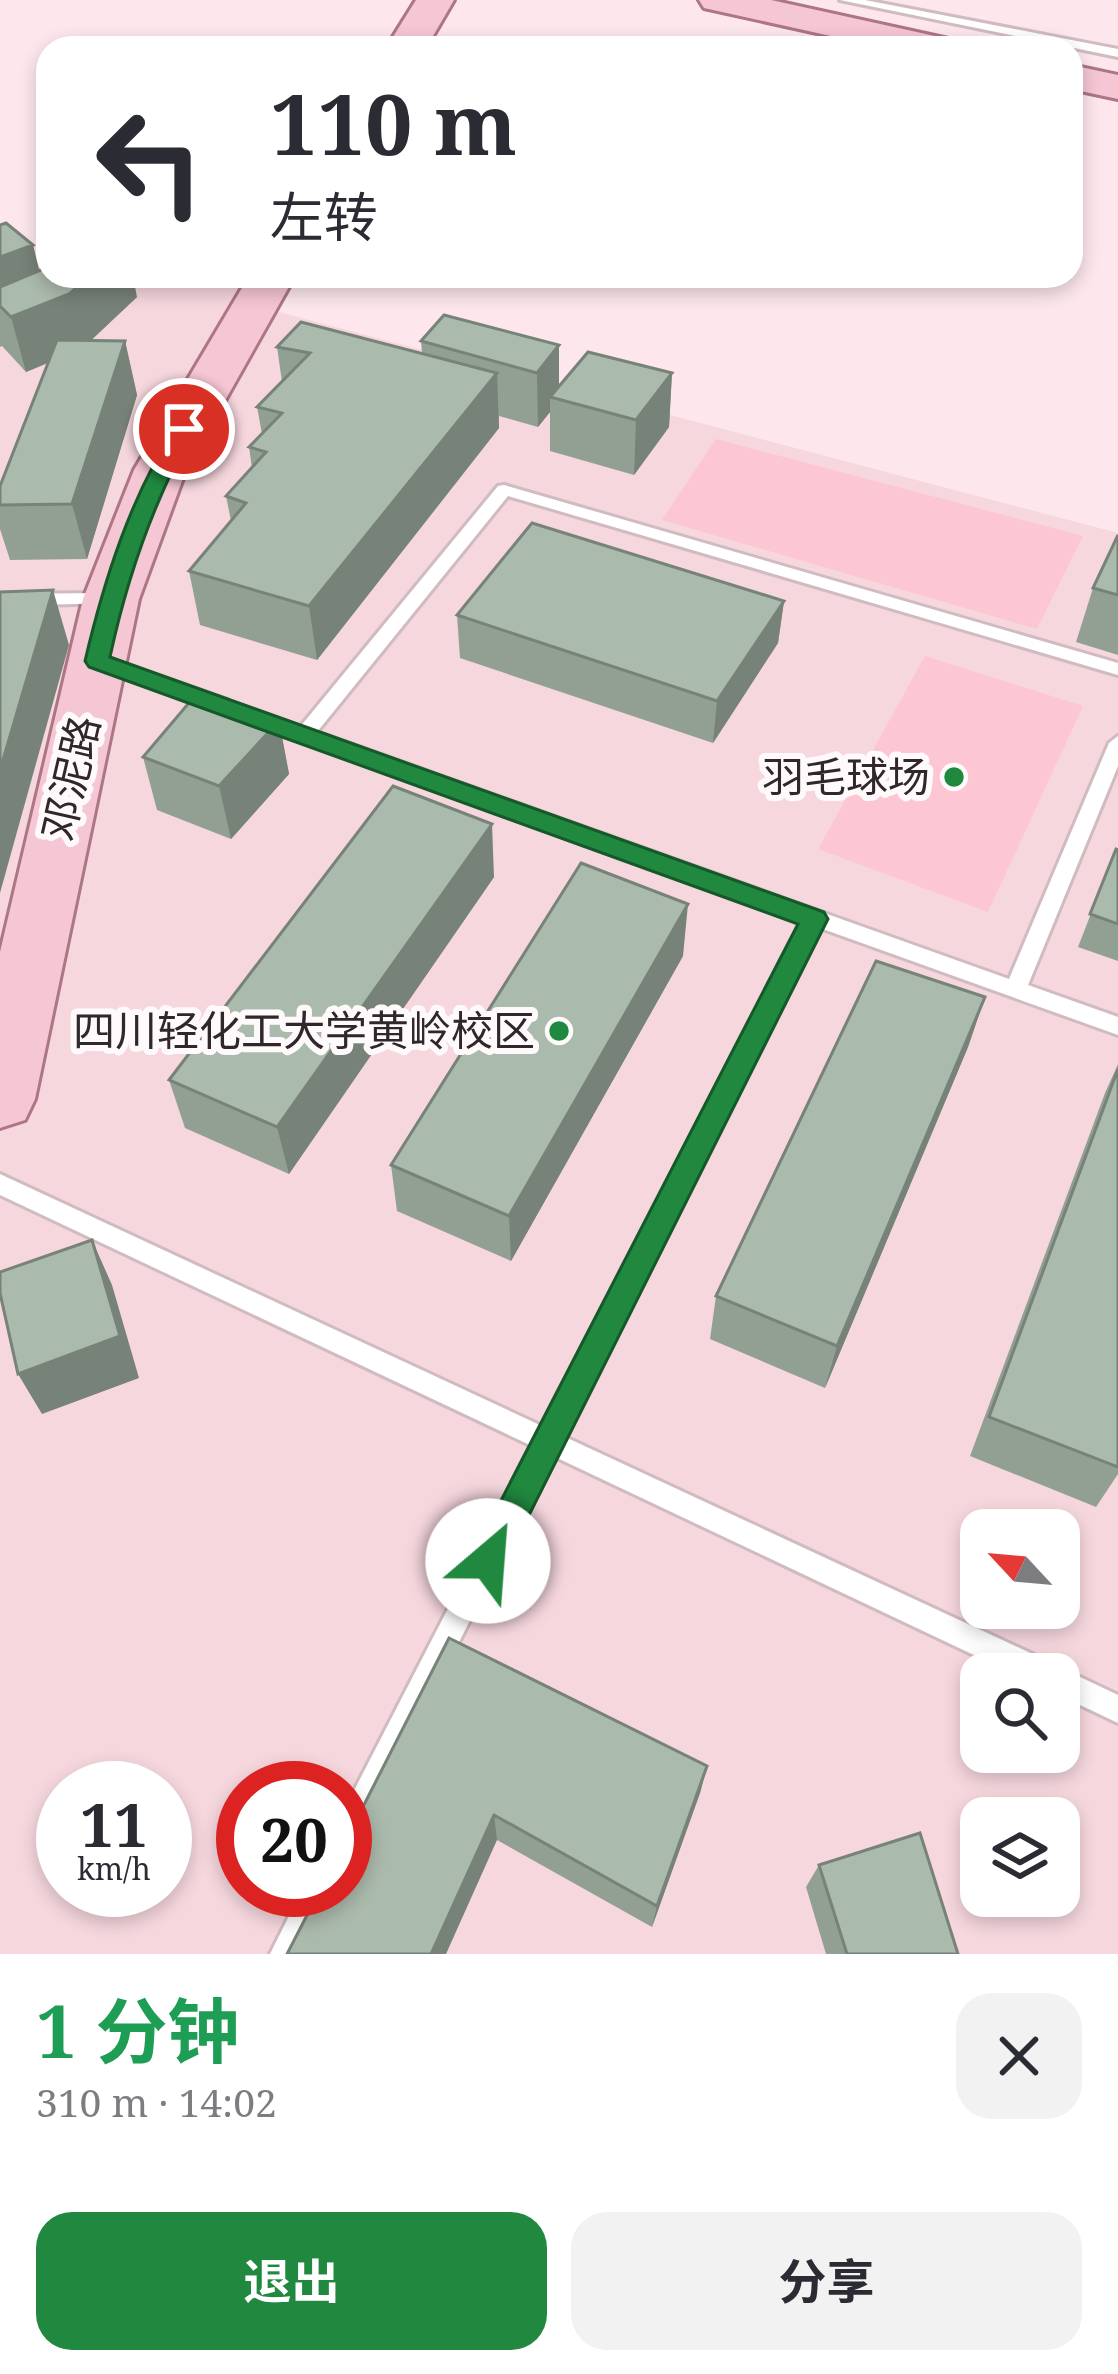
<!DOCTYPE html>
<html lang="zh">
<head>
<meta charset="utf-8">
<style>
  :root { --surface:#fff; --page:#f2f2f3; --text:#2b2b33; --muted:#7c7c81; --accent:#20883f }
  body { margin:0; font-family:"Noto Serif","Noto Sans SC",serif; background:var(--page); color:var(--text); height:100vh; display:flex; flex-direction:column; font-size:45px; white-space:nowrap }
  * { box-sizing:border-box; margin:0 }
  p { font-size:39px; color:var(--muted) }
  .icon { flex:none; width:66px; height:66px; fill:none; stroke:currentColor; stroke-width:2; stroke-linecap:round; stroke-linejoin:round }
  .map { position:relative; height:1954px; overflow:hidden }
  .sheet { display:flex; flex-direction:column; background:var(--surface); flex:1 }
  .sheet>* { flex:none }
  .guide { position:absolute; left:36px; top:36px; width:1047px; height:252px; border-radius:36px; box-shadow:0 6px 18px #0003; background:#fff; color:var(--text); overflow:hidden }
  .needle { width:78px; rotate:296deg }
  .tools { position:absolute; left:960px; top:1509px; display:grid; gap:24px }
  .tools a { display:grid; place-items:center; width:120px; height:120px; border-radius:24px; background:var(--surface); box-shadow:0 6px 18px #0003; font-size:60px }
  .speed { position:absolute; left:36px; top:1761px; display:flex; gap:24px; font-size:60px; font-weight:700; text-align:center }
  .speed>* { display:grid; place-content:center; width:156px; height:156px; border-radius:50%; background:var(--surface); box-shadow:0 6px 18px #0003; line-height:1 }
  .speed small { font-size:30px; font-weight:400 }
  .speed .limit { border:18px solid #d22; background:#fff; color:#111 }
  .pin { position:absolute; display:grid; place-items:center; width:102px; height:102px; color:#fff; margin:-51px; border:6px solid #fff; border-radius:50%; box-shadow:0 3px 12px #0007 }
  .me { position:absolute; width:132px; margin:-66px; rotate:27deg; stroke-linejoin:round; filter:drop-shadow(0 0 9px #0008) }
  .turn { display:flex; align-items:center; gap:42px; height:252px; padding:0 36px; font-size:54px }
  .turn .icon { width:156px; height:156px; stroke-width:2.5 }
  .turn b { display:block; font-size:84px; line-height:102px }
  .round { display:grid; place-items:center; flex:none; width:126px; height:126px; border-radius:36px; background:var(--page) }
  .head { display:flex; align-items:center; justify-content:space-between; height:204px; padding:0 36px }
  h1 { font-size:72px; font-weight:700; line-height:90px; color:#1e9e55 }
  .button { display:flex; gap:24px; margin-top:auto; padding:24px 36px }
  .button a { flex:1; height:138px; border-radius:36px; background:var(--accent); color:#fff; font-size:48px; font-weight:700; line-height:138px; text-align:center }
  .button a+a { background:var(--page); color:var(--text) }
  .map>svg:first-child { display:block }
  .built { fill:#f6d7de; fill-rule:evenodd }
  .green { fill:#fdc6d3 }
  .lines { fill:none; stroke-linecap:round; stroke-linejoin:round }
  .service-casing { stroke:#d0bbc0; stroke-width:6 }
  .primary-casing { stroke:#ac7684; stroke-width:6 }
  .service { fill:#fff; fill-rule:evenodd }
  .primary { fill:#f5c6d3; fill-rule:evenodd }
  .wall { fill:#92a094 }
  .shaded-wall { fill:#778278 }
  .building { fill:#aabaac; stroke:#778278; stroke-width:3 }
  .route { fill:#20883f; stroke:#155829; stroke-width:3 }
  .poi-dot { fill:#20883f; stroke:#fef9fa; stroke-width:4.5 }
  .labels { text-anchor:middle; stroke-width:12; stroke-linejoin:round; paint-order:stroke }
  .poi-label { font-size:42px; fill:#2f2729; stroke:#fef9fa; text-anchor:end }
  .street-label { font-size:42px; fill:#2f2729; stroke:#fef9fa }
</style>
</head>
<body>
<div class="map">
<svg width="1118" height="1954" viewBox="0 0 1118 1954">
  <rect width="100%" height="100%" fill="#fde7ec"/>
  <path class="built" d="M48,262V276H272L256,306L1118,533V1954H0V278ZM981,1530H1059V1608H981ZM981,1674H1059V1752H981ZM63,1788H165V1890H63ZM243,1788H345V1890H243ZM981,1818H1059V1896H981Z"/>
  <path class="green" d="M716,439L1083,536L1037,629L662,520Z
    M925,656L1083,706L988,912L818,849Z"/>
  <g class="lines">
    <defs>
      <path id="service" d="M840,0H865L1118,49V57Z
        M504,485L1118,663V675L508,496L317,732L1009,979L1109,743L1118,736V766L1028,985L1118,1017V1035L820,928L563,1436L1054,1664L1055,1669L1059,1667L1118,1695V1723L1059,1695V1674H1014L553,1456L355,1848L345,1852V1808L532,1446L0,1195V1174L542,1426L802,921L249,723L247,718L256,711L300,727L498,486Z
        M107,593L113,595V603L0,606V594Z
        M98,655L228,700L230,705L221,712L92,665L89,661Z
        M302,1890H333L301,1954H270Z"/>
      <path id="primary" d="M416,0H454L426,48H386Z
        M699,0H771L953,40L959,48H885L704,8Z
        M1071,65L1118,75V99L1071,89Z
        M249,276H295L186,470L139,599L35,1099L25,1120L0,1128V952L83,599L134,470Z"/>
    </defs>
    <use href="#service" class="service-casing"/>
    <use href="#primary" class="primary-casing"/>
    <use href="#service" class="service"/>
    <use href="#primary" class="primary"/>
  </g>
  <path class="wall" d="M0,225L33,245L39,271L137,297L91,340L125,341L137,395L87,559L10,560L0,529V486L48,363L26,372L2,346L0,347Z
    M444,315L559,386L672,373L669,427L634,475L550,451V412L538,427L499,416V428L317,660L200,625L189,571L231,521L226,496L252,468L249,447L262,434L257,407L282,382L277,347L422,354L421,341Z
    M1118,535V655L1076,642L1093,588Z
    M784,601L778,643L713,743L460,658L457,615Z
    M279,721L289,774L231,839L157,810L143,757Z
    M1116,849L1118,850V961L1078,947Z
    M494,877L289,1174L185,1128L169,1080Z
    M683,956L511,1261L397,1211L391,1165Z
    M985,997L968,1047L825,1388L710,1339L716,1296Z
    M1118,1064V1474L1096,1507L970,1456L1105,1093Z
    M707,1766L700,1793L652,1927L497,1840L345,1842Z
    M819,1865L958,1954H826L806,1887Z"/>
  <path class="shaded-wall" d="M33,245L46,299L0,306V257Z
    M89,276H133L137,297L83,348L26,372L11,317Z
    M125,341L137,395L87,559L72,504Z
    M559,345V399L550,397V412L538,427L537,373Z
    M497,373L499,428L317,660L309,606Z
    M672,373L669,427L634,475L636,420Z
    M53,590L69,645L0,893V770Z
    M784,601L778,643L713,743L717,701Z
    M279,721L289,774L231,839L219,786Z
    M492,824L494,877L289,1174L277,1127Z
    M688,904L683,956L511,1261L509,1216Z
    M985,997L968,1047L825,1388L837,1346Z
    M92,1240L112,1285L139,1378L42,1414L18,1374Z
    M707,1766L700,1793L652,1927L657,1906Z
    M494,1815L497,1840L446,1954H431Z"/>
  <path class="building" d="M6,223L33,245L0,257V225Z
    M48,264V276H89L69,294L11,317L0,306V287L41,270Z
    M444,315L559,345L537,373L421,341Z
    M301,322L497,373L309,606L189,571L246,503L226,496L266,452L249,447L282,413L257,407L310,353L277,347Z
    M57,340L125,341L72,504L0,505V486Z
    M588,352L672,373L636,420L550,397Z
    M532,523L784,601L717,701L457,615Z
    M1118,535V595L1093,588Z
    M53,590L0,770V592Z
    M199,691L279,721L219,786L143,757Z
    M393,786L492,824L277,1127L169,1080Z
    M1116,849L1118,850V924L1090,914Z
    M581,863L688,904L509,1216L391,1165Z
    M876,961L985,997L837,1346L716,1296Z
    M1118,1069V1467L989,1417Z
    M92,1240L120,1336L18,1374L0,1293V1272Z
    M449,1638L707,1766L657,1906L494,1815L431,1954H287L320,1890H345V1842Z
    M920,1833L958,1954H847L819,1865Z"/>
  <path class="route" d="M184,423L194,429C154,500 127,578 110,657L824,912L828,919L500,1573L488,1578L476,1573L471,1561L476,1549L798,924L89,667L85,661C104,580 131,495 177,425Z"/>
  <g class="poi-dot">
    <circle cx="954" cy="777" r="12"/>
    <circle cx="559" cy="1031" r="12"/>
  </g>
  <g class="labels">
    <g class="poi-label">
      <text x="930" y="792">羽毛球场</text>
      <text x="535" y="1046">四川轻化工大学黄岭校区</text>
    </g>
    <g class="street-label">
      <text transform="translate(71 778) rotate(-77)" y="15">邓泥路</text>
    </g>
  </g>
</svg>
<div class="tools">
<a><svg class="needle" viewBox="-14 -14 28 28"><path d="M0-13l5 13h-10z" fill="#e53935"/><path d="M0 13l5-13h-10z" fill="#7c7c81"/></svg></a>
<a><svg class="icon" aria-label="search" viewBox="0 0 24 24"><circle cx="10" cy="10" r="6"/><path d="M15 15l6 6"/></svg></a>
<a><svg class="icon" aria-label="layers" viewBox="0 0 24 24"><path d="M12 4l9 5-9 5-9-5zM3 14l9 5 9-5"/></svg></a>
</div>
<div class="speed"><div>11<small>km/h</small></div><div class="limit">20</div></div>
<div class="pin" style="left:184px;top:429px;background:#d93025"><svg class="icon" aria-label="arrive" viewBox="0 0 24 24"><path d="M6 21V4h12l-3 4 3 4H6"/></svg></div>
<svg class="me" style="left:488px;top:1561px" viewBox="-20 -20 40 40"><circle r="19" fill="#fff"/><path d="M0-13L10 11 0 6-10 11z" fill="#20883f"/></svg>
<div class="guide">
<div class="turn"><svg class="icon" aria-label="left" viewBox="0 0 24 24"><path d="M17 20v-9H6M10 6l-5 5 5 5"/></svg><div><b>110 m</b>左转</div></div>
</div>
</div>
<section class="sheet">
<div class="head"><div><h1>1 分钟</h1><p>310 m · 14:02</p></div><a class="round"><svg class="icon" aria-label="close" viewBox="0 0 24 24"><path d="M6 6l12 12M18 6L6 18"/></svg></a></div>
<div class="button"><a>退出</a><a>分享</a></div>
</section>
</body>
</html>
